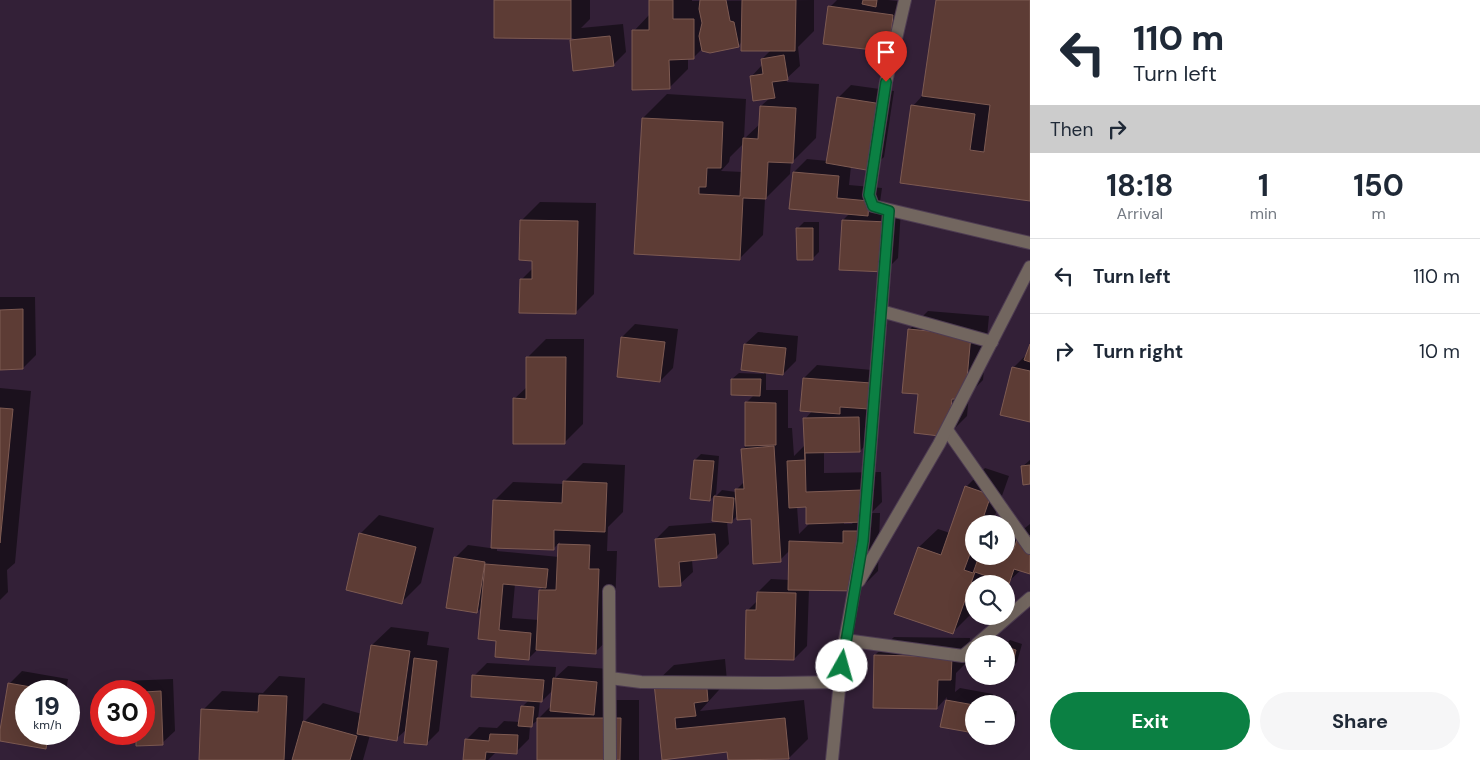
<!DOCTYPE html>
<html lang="en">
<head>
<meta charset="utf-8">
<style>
  :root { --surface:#fff; --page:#f6f6f7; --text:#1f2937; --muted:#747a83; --line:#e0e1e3; --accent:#0b8043 }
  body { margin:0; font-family:"DM Sans",sans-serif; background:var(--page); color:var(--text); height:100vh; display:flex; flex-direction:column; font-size:19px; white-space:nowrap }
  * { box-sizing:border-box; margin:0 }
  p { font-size:16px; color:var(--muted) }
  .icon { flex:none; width:28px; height:28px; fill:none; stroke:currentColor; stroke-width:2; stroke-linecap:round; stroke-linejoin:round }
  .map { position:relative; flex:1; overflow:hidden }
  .sheet { display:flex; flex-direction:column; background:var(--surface); width:450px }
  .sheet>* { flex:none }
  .hud { background:#fff; color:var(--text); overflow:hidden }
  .fabs { position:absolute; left:965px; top:515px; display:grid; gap:10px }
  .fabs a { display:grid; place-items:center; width:50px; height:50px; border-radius:50%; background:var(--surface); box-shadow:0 5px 20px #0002; font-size:25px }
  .speed { position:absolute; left:15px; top:680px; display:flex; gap:10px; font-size:25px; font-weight:700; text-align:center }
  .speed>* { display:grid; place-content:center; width:65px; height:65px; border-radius:50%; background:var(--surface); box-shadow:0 5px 20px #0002; line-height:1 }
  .speed small { font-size:12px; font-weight:400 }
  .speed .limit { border:8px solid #d22; background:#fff; color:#111 }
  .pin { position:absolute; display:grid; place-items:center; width:42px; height:42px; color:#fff; margin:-51px -21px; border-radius:50% 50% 50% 0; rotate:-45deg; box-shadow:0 0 5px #0007 }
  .pin .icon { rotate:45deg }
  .me { position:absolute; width:55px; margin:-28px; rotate:7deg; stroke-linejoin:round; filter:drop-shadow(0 0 4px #0008) }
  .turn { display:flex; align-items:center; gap:18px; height:105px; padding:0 20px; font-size:22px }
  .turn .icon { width:65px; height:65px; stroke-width:2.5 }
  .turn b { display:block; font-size:35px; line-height:42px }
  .then { display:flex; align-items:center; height:48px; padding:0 20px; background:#0003; gap:10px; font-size:19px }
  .eta { display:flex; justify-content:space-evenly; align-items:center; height:85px; text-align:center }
  .eta b { font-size:30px; font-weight:700; line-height:35px }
  .action { display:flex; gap:10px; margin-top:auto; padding:10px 20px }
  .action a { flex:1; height:58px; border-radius:30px; background:var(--accent); color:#fff; font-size:20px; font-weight:700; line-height:58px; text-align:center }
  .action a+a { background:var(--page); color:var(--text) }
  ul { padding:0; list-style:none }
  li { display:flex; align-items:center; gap:15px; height:75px; padding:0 20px; border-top:1px solid var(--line) }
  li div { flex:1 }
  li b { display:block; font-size:19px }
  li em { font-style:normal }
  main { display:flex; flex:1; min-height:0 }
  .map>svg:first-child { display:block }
  .shadow { fill:#0007; fill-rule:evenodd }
  .building { fill:#5d3c35; stroke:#7d5a52 }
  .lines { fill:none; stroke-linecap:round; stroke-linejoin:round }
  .service-casing { stroke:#4e3c52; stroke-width:14 }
  .minor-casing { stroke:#4e3c52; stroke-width:14 }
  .service { stroke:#72665f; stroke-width:12 }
  .minor { stroke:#72665f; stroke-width:12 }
  .route-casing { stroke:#07532c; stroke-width:12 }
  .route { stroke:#0b8043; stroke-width:9 }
</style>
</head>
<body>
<main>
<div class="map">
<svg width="1030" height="760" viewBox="0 0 1030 760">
  <rect width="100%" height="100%" fill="#332037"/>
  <path class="shadow" d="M496,0H590V19L581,28L623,24L626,52L613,65L571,40L574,38L495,37Z
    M650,0H692V1L814,0V31L798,47L800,66L786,79L787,82L819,84L816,138L792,162H791L790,174L765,199L763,235L739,259L643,118L667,94L746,99L744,139L761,123V106L770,98L751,77L763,64L762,59L771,50L742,42L738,46L703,48L693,58H688V69L669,88L634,31L650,14ZM744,143L743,172L721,171L729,162L730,157Z
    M837,0H888L906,2L901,38L830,7Z
    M937,0H1030V200L913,106L923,95Z
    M851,85L894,91L884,157L871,169L851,166L849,185L882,188L880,202L901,209L898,258L885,271L843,220L850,213L794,172L807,159L828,161L838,98Z
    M540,202L596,203L594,294L575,313L521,280L533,268V260L521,221Z
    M804,222H819V252L812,259L797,229Z
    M0,297H35L36,355L23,368H0Z
    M928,311L989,316L983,380L969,394L967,416L948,435L919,393L909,330Z
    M635,324L678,329L673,368L660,381L622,337Z
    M758,332L798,336L796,361L783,374L766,372V390H788V428H792L794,456L806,444L805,419L813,410L804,378L817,365L883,371L881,395L878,399V432L860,451L824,452V473L881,472L882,502L871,513H880L878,571L859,590L809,589L807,646L794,659L748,610L758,600V592L771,579L790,580V550L780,560L752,517L738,515L732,521H727L729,544L716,557L692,560L693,572L680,584L656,539L669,526L722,522L714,520L716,494L710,500L695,460L701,454L719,456L716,496L722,490L736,492V490L745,481L743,449L748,444L746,403L754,395L732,379L739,373L764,374V372L745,344ZM797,506H807L810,523L799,534ZM854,521L852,524H844V522Z
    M546,339H584L583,424L565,442L514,399L527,387V358Z
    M1030,348V421L1013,368L1029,352Z
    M0,388L31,391L15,563L7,570L8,592L0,600Z
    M1030,460V483L1022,467Z
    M583,463L625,465L623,512L608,527L607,551H617L614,634L595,652L538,649L528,659L498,639L483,606L477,612L455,558L468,545L497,549V551L559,557L560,542L553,549L494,501L513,482L564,484V482ZM515,584L543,587L540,590L539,620L512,618Z
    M985,468L1009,476L992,524H974V556H1006V524H1002L1005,521L1025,528L1030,524V573L1021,570L1008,582L985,574L982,584H974V607L971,614L952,633L919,547L938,529L950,533L966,487Z
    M379,515L434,528L421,583L402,602L360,534Z
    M391,627L429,632L427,645L449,648L439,731L426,744L407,729L396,739L370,735L363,760H200L203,710L222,691L263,693L279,676L305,678L303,723L323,703L362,714L372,645Z
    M894,637L970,638L969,660L956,673L955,692L960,688L993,694L991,704H974V732L942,726L947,697L937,708L875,655Z
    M1010,640L1022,644L1017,662L1010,669L1006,668V644Z
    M725,659L727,681L700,711L804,700L808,739L789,758L768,760H729L728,751L663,758L655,683L674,665Z
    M487,663L556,667L555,678L568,666L609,669L606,700H639V760H538V720L530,726L529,739L516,752L497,751L488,760H465L466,740L479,727L497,728L504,721L520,722L522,707L529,700L474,676ZM554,689L552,705L538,719L540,701H542Z
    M22,671L68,679L66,691H26V734H58L45,748L0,740L9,684Z
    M173,679L175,731L162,743L137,739L114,740L113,734H144V691H115L125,681Z
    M1006,709L1017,711L1015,723L1009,729H1006Z"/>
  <path class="building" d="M494,0H571V39L494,38Z
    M649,0H673V19H694V59L669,60L670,89L632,90V30H649Z
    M700,0H726L730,21L734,22L739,47L710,53L702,51L699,36L702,23L699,9Z
    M742,0H796L795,51H741Z
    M863,0H877L876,7L862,4Z
    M936,0H1030V201L900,183L911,105L975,114L970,150L984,152L990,105L922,96Z
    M828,6L893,15L889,52L823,44Z
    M610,36L614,66L573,71L570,40Z
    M784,55L788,80L772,82L775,98L753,101L750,76L763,74L761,59Z
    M837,97L882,104L872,171L826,163Z
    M760,106L796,108L793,163L768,162L766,199L743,198L740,260L634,254L642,118L723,122L721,168H707L706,187H699V194L740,196L743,138L758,139Z
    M793,172L839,176L837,198L869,201L868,216L789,209Z
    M520,220L578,221L576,314L519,313L520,279H532V261L519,260Z
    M842,220L888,222L886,272L839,270Z
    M796,228H813V260H797Z
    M23,309V369L0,370V310Z
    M908,329L971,335L965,400L952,399L948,437L914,433L918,394L902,393Z
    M621,337L665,342L660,382L617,377Z
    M744,344L786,348L783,375L741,370Z
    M1030,344V362L1024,360Z
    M526,357H566L565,444H513V398L526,399Z
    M1012,367L1030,371V422L1000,415Z
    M803,378L871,383L869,409L840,407V414L800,411Z
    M731,379H761L760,396L731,395Z
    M745,402L776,403V445L745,446Z
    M0,408L13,409L0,543Z
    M859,417L860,452L805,453L806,492L863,490L864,522L806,524V507L789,508L787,461L805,460L803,418Z
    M774,446L781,562L753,564L751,519L737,520L735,489H744L741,449Z
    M694,460L714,461L710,501L690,499Z
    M1030,465V484L1023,485L1021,466Z
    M563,481L607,483L605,532L554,530V550L491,548L493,500L562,503Z
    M965,486L991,495L981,524H974V543L964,570L973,573L979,556H1006V547L1014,549L1019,533L1030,536V574L1014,569L1009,584L975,572L953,634L894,614L918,547L941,555Z
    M714,496L734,498L732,523L712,521Z
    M843,531H861L859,591L788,590L789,541L843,543Z
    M359,533L416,547L402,604L346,590Z
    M715,534L717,558L679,562L681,586L659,587L655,539Z
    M558,544L590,545L589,569H599L596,654L536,650L539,590H556Z
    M454,557L485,562L477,613L446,608Z
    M485,564L548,569L546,588L503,584L499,630L531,633L529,660L495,657L496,641L478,639Z
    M757,592L796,593L794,660L745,659L746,610H756Z
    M371,645L410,651L397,741L357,734Z
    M1006,647L1016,650L1011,670L1006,669Z
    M874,655L952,657L951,680H938L937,709L873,708Z
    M414,658L437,661L427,745L404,743Z
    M472,675L544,680L542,702L471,697Z
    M706,677L708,701L694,703L696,716L675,718L676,729L785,718L789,759L728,760L727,752L662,760L654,683Z
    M553,678L597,682L594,715L550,711Z
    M8,683L54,691H26V734H48L46,749L0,741V730Z
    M161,691L163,745L136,746V741L112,742V734H144V692Z
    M259,695L287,696L284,760H199L201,709L258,712Z
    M946,700L974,705V733L940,727Z
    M521,706L534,707L532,727L518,726Z
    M1006,716L1011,717L1009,731L1006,730Z
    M537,718H621L620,760H537Z
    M303,721L357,736L350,760H292Z
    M490,734L518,735L517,754L486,752L485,760H463L465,739L489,741Z"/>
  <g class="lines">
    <defs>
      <path id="service" d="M881,311L992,342
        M947,430L1030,548
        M845,640L963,656L974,647
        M977,644L1030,598
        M610,678L641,682L778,683L840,682"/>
      <path id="minor" d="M905,0L886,82L869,195L873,206L1030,243
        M859,581L939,444L1030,267
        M609,591L610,760
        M832,760L843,651L863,541L889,211"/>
    </defs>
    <use href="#service" class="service-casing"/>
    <use href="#minor" class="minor-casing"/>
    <use href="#service" class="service"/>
    <use href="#minor" class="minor"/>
  </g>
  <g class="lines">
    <defs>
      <path id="route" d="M842,666L863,541L889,211L873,206L869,195L886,82"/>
    </defs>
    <use href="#route" class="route-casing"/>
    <use href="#route" class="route"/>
  </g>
</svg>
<div class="fabs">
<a><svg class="icon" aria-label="sound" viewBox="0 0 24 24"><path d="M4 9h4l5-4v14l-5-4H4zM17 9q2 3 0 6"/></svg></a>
<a><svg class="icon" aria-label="search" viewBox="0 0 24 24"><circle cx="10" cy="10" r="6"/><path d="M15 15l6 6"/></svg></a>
<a>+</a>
<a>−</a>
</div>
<div class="speed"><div>19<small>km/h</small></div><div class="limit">30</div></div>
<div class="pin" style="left:886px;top:82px;background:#d93025"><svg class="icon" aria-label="arrive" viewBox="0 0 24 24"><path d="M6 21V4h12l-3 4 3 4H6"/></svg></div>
<svg class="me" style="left:842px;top:666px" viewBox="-20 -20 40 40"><circle r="19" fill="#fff"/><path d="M0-13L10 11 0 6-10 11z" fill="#0b8043"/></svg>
</div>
<section class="sheet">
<div class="hud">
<div class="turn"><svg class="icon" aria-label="left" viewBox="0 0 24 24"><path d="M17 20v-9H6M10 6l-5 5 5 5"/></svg><div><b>110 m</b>Turn left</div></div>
<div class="then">Then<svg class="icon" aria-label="right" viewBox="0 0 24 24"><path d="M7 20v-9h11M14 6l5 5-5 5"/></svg></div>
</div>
<div class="eta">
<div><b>18:18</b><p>Arrival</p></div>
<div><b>1</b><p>min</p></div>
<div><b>150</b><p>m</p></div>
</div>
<ul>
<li><svg class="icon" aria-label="left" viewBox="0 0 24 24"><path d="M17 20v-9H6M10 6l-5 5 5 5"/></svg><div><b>Turn left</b></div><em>110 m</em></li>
<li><svg class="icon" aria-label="right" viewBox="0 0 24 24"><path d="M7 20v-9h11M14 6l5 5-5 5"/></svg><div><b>Turn right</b></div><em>10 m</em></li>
</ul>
<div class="action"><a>Exit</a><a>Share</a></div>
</section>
</main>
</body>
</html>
